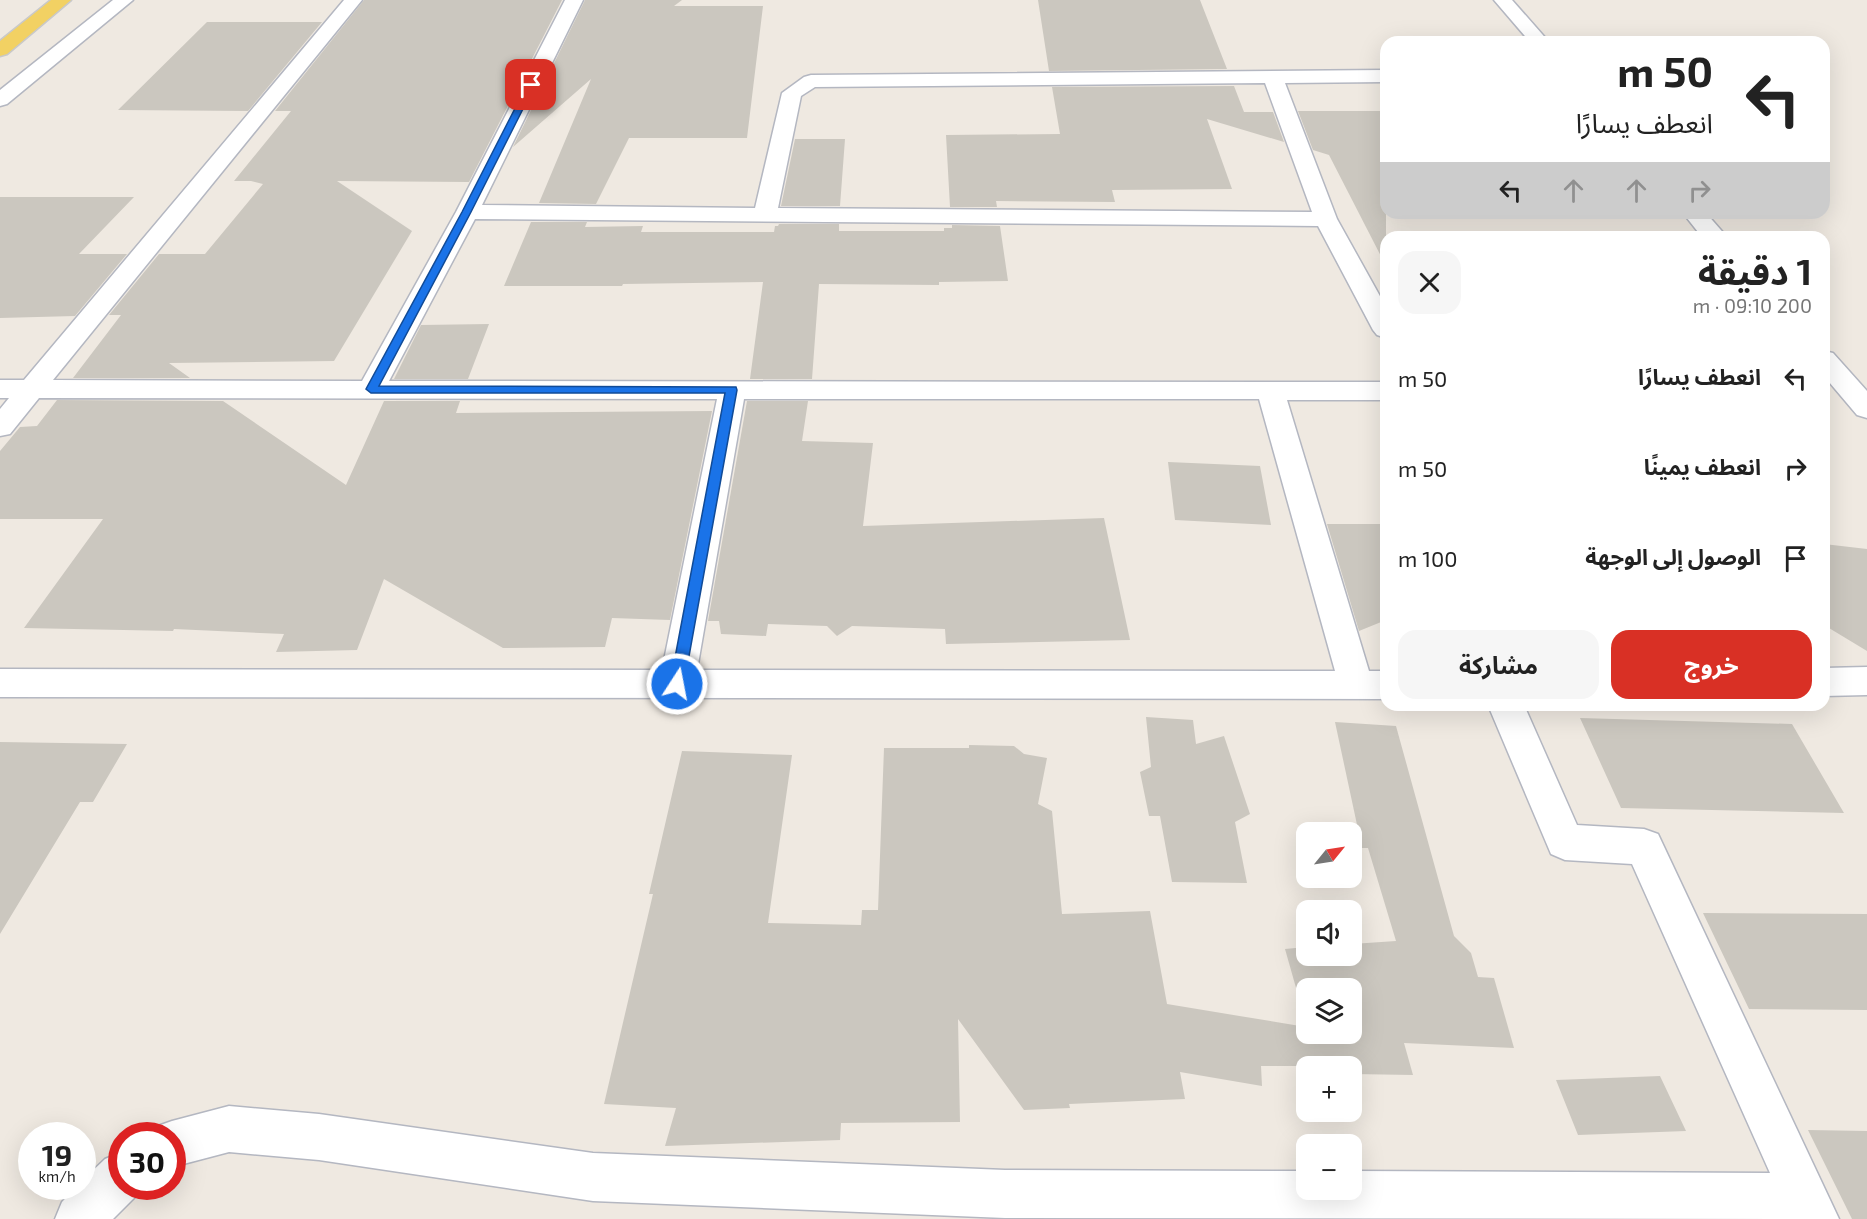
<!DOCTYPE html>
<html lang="ar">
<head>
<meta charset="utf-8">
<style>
  :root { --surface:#fff; --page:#f6f6f6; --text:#222; --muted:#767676; --accent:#d93025 }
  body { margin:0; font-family:"Exo 2","Noto Sans Arabic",sans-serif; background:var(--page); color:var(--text); direction:rtl; height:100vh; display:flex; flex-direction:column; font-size:22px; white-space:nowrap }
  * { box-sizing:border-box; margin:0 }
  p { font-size:20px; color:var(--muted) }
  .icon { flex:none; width:33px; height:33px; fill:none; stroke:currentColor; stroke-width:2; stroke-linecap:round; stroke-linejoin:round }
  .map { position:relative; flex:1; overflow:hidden; direction:ltr }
  .sheet { position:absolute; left:1380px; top:231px; width:450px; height:480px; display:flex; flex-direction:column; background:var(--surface); border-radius:18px; box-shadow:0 6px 24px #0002; direction:rtl }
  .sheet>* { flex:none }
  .top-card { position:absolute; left:1380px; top:36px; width:450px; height:183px; border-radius:18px; box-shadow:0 6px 24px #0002; direction:rtl; background:#fff; color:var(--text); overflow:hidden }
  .needle { width:39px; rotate:60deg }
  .tools { position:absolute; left:1296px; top:822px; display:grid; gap:12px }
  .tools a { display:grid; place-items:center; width:66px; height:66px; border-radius:12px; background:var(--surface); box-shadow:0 6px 24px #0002; font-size:30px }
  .speed { position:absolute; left:18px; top:1122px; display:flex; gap:12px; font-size:30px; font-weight:700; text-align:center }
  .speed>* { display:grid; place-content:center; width:78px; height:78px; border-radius:50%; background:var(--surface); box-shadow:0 6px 24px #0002; line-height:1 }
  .speed small { font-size:15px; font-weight:400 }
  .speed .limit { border:9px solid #d22; background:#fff; color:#111 }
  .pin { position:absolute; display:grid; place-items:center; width:51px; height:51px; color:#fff; margin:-26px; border-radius:12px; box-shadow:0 3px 9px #0006 }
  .me { position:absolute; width:66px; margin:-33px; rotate:11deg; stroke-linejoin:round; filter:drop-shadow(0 0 4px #0008) }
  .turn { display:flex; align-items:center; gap:21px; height:126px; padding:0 18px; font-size:27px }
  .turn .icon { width:78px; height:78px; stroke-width:2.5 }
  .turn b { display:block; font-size:42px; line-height:51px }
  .lanes { display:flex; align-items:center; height:57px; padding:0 18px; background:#0003; justify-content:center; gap:30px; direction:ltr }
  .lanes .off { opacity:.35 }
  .round { display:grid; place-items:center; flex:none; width:63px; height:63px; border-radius:18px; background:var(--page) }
  .overview { display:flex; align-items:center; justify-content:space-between; height:102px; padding:0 18px }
  h1 { font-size:36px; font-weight:700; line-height:45px }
  .button { display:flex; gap:12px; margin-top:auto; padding:12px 18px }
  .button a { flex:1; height:69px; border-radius:18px; background:var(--accent); color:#fff; font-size:24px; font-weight:700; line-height:69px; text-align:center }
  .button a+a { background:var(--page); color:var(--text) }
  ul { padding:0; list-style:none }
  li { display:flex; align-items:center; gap:18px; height:90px; padding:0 18px }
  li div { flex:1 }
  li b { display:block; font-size:22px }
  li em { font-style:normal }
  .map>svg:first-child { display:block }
  .building { fill:#cbc7bf }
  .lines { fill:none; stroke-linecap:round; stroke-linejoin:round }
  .minor-casing { stroke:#b4b7c1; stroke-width:3 }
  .major-casing { stroke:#c9c9c9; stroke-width:3 }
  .minor { fill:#fff; fill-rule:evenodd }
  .major { fill:#f2d163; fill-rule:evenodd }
  .route { fill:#1a73e8; stroke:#114b97; stroke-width:1.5 }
</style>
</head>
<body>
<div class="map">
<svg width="1867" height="1219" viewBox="0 0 1867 1219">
  <rect width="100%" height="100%" fill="#efe9e1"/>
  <path class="building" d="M364,0H562L469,182L337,181L412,231L334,361L169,363L190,378H73L121,315H109L159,254H205L263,184L251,181H234L291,111H275Z
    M585,0H682L674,6H763L747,138H629L596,204L539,203L591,79L513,147Z
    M1038,0H1200L1227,69L1049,71Z
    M207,22H322L248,111L118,110Z
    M1234,86L1244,112H1273L1284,142L1207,119L1232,189L1112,190L1115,202L996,201L997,207H950L946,135L1060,134L1052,87Z
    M1298,111H1386V266L1329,155L1313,150Z
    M795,139H845L840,206H781Z
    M0,197H134L79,254H127L75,316L0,318Z
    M531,222H587L585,227L643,226L641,232H774L775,226H778L779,224H839V231H944V228H952V225L1000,226L1008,281L939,282V285L819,284L812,379H750L763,282L623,284L622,286H504Z
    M489,324L468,379H394L421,325Z
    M57,400L223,401L346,485L384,401H460L456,413L712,411L670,620L612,618L605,647L503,648L384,579L357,650L276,652L284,634L174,629L173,631L24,628L103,519H0V451L20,427L37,426Z
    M747,401H808L802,441L873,443L863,526L1104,518L1130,640L946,644L945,629L852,626L837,636L827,626L768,624L766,636L721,634L719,621H708Z
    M1168,462L1260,466L1271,525L1175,520Z
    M1327,524H1386V620L1359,631Z
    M1824,544L1867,549V651L1824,625Z
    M1146,717L1193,720L1196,744L1224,736L1250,814L1235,822L1247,883L1172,882L1160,816H1149L1140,772L1151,767Z
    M1580,718L1792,724L1844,813L1621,808Z
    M1335,722L1396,726L1454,936L1471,953L1478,977L1494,978L1514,1048L1404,1043L1413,1075L1352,1074V1066H1261L1262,1086L1180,1072L1185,1099L1069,1104L1070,1108L1024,1110L958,1019L960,1122L841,1123L840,1140L665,1146L676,1108L604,1104L653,894H649L682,751L792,755L768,923L861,925L862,910H878L884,748H969V745L1014,746L1024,754L1047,758L1038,804L1052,811L1062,914L1150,911L1167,1004L1306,1027V1034H1352V988H1306V1023L1285,949L1306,947V956H1352V944L1396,941L1368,848H1362Z
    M0,742L127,744L93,802H80L0,934Z
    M1703,913L1867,914V1010L1749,1009Z
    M1660,1076L1686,1131L1578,1135L1556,1080Z
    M1808,1130L1867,1131V1219H1852Z"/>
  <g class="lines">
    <defs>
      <path id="minor" d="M113,0H133L7,104L0,106V90Z
        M344,0H362L53,380L362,381L456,212L565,0H583L482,205L755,208L782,93L804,77L811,75L1386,70V82L1285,83L1337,219L1386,307V338L1377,335L1373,330L1318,226L475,219L389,381L1386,382V400H1287L1369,671H1386V699L0,697V669L662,670L717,399L39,398L10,434L0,436V409L9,398H0V380H24ZM1265,83L1312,212L778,208L801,96L815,87ZM744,399H1259L1335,671L697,670Z
        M1494,0H1512L1549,42H1530Z
        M1683,213H1706L1727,237H1702Z
        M1824,351L1833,353L1867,391V418L1857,415L1824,376Z
        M1867,667V695L1824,696V668Z
        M1488,705H1524L1577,825L1644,829L1658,834L1839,1219L1005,1218L593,1201L319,1160L229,1152L172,1167V1136H152L155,1127L172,1121L229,1106L319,1114L593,1153L1005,1170L1306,1171V1190H1352V1171L1770,1173L1632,864L1565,860L1551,854Z
        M122,1152V1186H141L139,1193L113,1219H55L62,1202L77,1186H82V1181L105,1159Z"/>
      <path id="major" d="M51,0H71L7,54L0,56V41Z"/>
    </defs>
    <use href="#minor" class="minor-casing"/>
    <use href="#major" class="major-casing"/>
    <use href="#minor" class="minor"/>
    <use href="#major" class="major"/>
  </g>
  <path class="route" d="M531,82L535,85L471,212L379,386L736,387L737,390L684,684L682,688H672L670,684L725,393H371L366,389L462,212L527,85Z"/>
</svg>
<div class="tools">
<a><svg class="needle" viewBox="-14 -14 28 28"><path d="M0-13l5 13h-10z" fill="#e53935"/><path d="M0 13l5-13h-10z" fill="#767676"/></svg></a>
<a><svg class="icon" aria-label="sound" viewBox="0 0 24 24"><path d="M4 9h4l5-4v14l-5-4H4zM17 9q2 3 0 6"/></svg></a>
<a><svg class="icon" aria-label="layers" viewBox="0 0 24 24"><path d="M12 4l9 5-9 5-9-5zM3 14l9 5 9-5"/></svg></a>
<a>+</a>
<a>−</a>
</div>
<div class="speed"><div>19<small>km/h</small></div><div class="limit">30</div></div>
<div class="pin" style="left:531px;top:85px;background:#d93025"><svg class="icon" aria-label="arrive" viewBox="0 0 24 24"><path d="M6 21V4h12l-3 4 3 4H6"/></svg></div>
<svg class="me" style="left:677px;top:684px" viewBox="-20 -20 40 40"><circle r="17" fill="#1a73e8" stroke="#fff" stroke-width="3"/><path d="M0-11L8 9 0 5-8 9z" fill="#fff"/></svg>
<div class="top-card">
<div class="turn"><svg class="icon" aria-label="left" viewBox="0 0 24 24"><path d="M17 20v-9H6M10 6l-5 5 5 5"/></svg><div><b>50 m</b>انعطف يسارًا</div></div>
<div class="lanes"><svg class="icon" aria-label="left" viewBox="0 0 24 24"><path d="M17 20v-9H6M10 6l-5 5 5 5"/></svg><svg class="icon off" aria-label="ahead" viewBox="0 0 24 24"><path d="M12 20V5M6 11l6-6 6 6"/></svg><svg class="icon off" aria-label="ahead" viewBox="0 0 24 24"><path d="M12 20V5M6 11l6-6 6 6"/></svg><svg class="icon off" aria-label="right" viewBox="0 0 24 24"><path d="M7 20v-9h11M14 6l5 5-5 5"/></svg></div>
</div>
<section class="sheet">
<div class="overview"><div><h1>1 دقيقة</h1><p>200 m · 09:10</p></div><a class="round"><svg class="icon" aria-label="close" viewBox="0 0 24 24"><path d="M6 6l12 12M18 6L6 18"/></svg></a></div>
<ul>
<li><svg class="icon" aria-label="left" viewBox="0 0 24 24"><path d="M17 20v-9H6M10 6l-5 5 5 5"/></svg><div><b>انعطف يسارًا</b></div><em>50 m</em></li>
<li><svg class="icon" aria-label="right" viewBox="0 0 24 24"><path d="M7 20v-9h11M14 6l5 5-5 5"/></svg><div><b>انعطف يمينًا</b></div><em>50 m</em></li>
<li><svg class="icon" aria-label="arrive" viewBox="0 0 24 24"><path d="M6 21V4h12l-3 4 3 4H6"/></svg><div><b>الوصول إلى الوجهة</b></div><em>100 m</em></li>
</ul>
<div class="button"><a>خروج</a><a>مشاركة</a></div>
</section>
</div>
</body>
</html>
